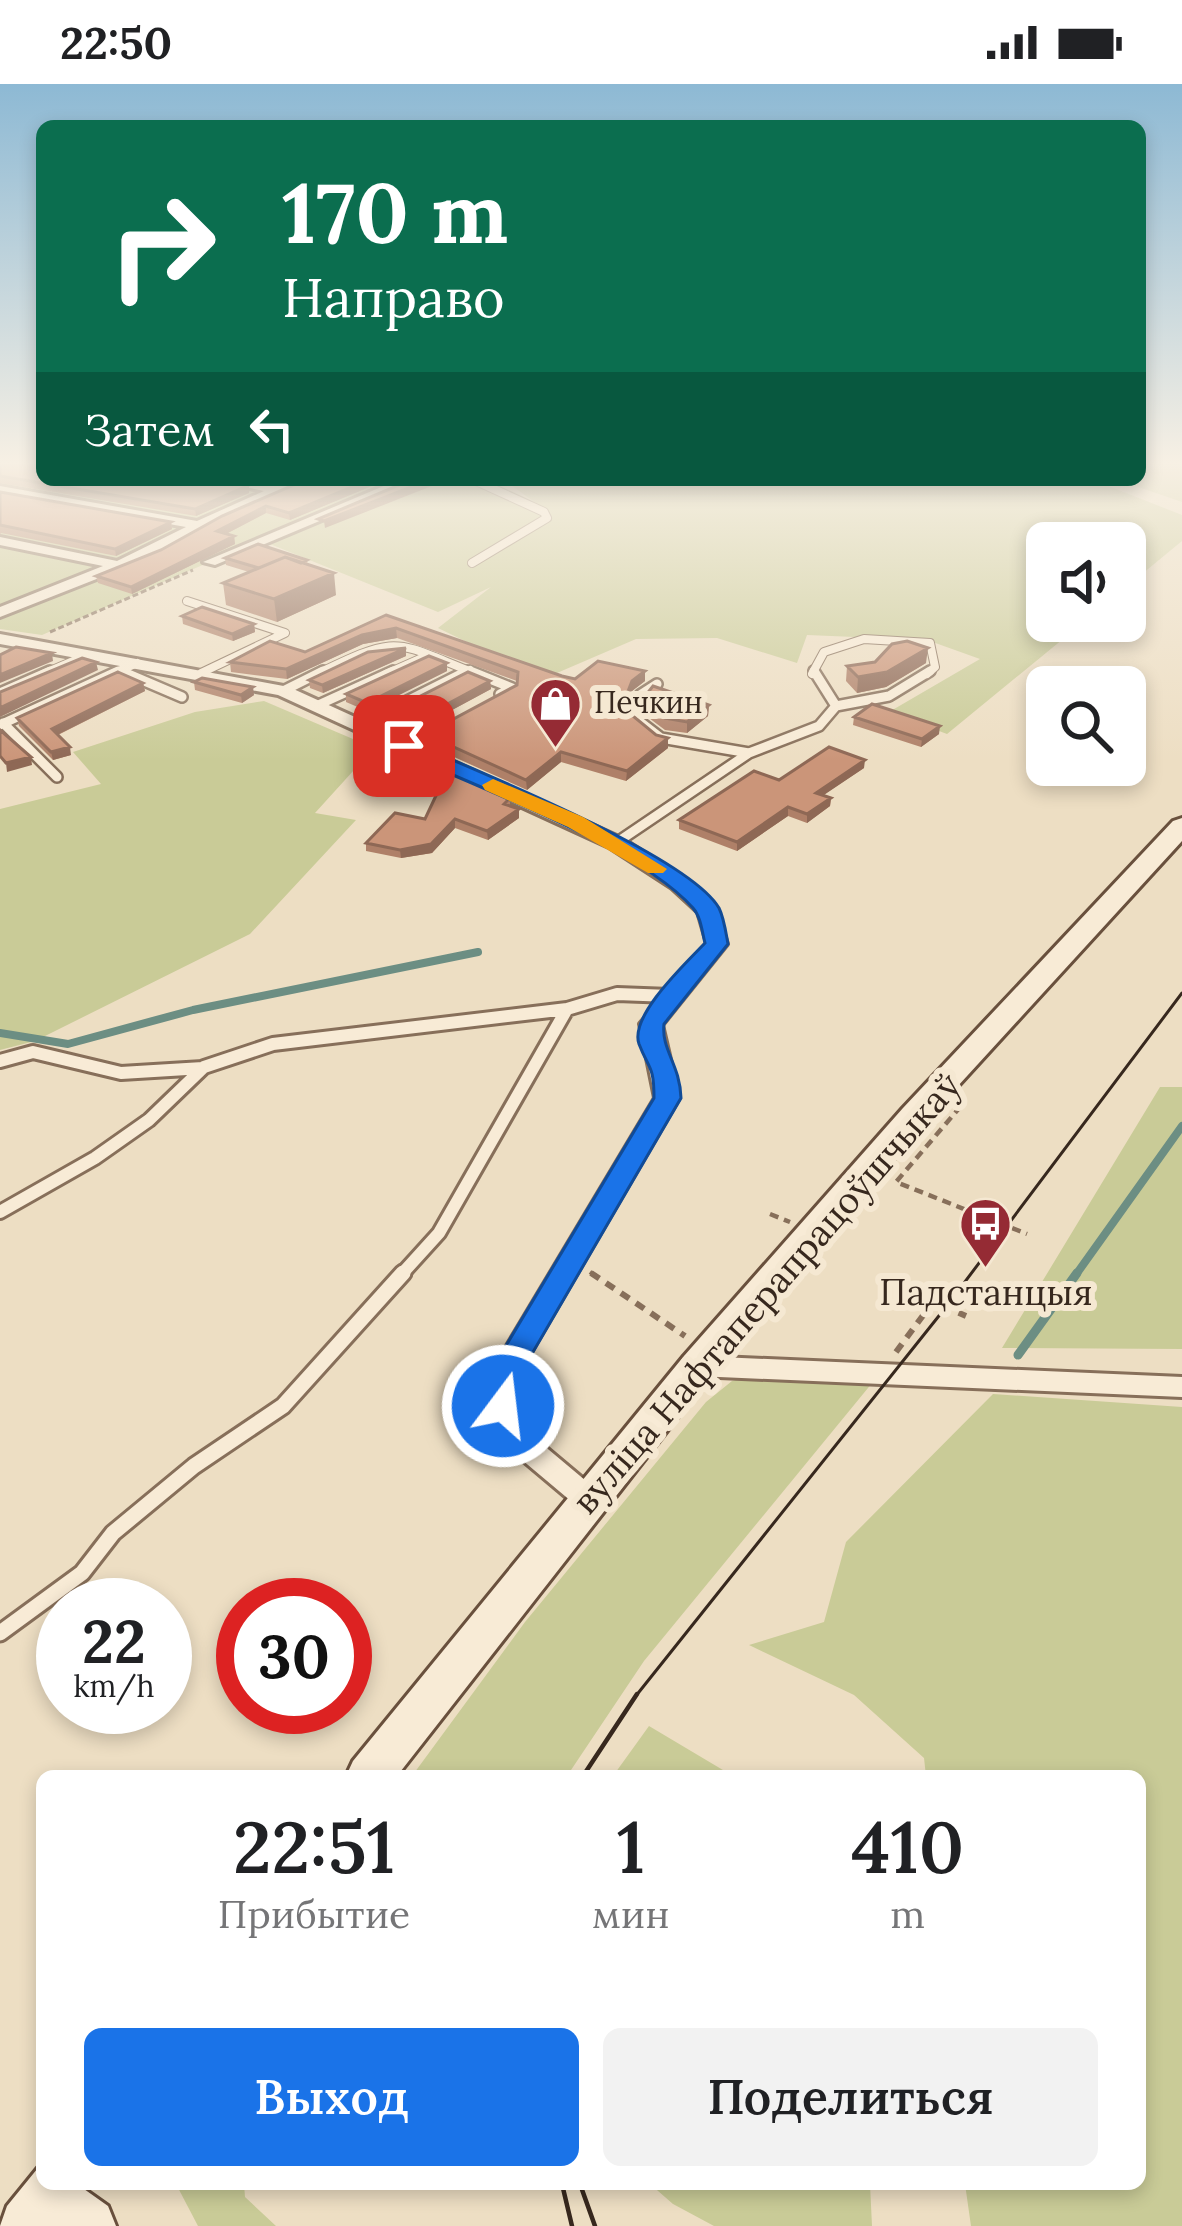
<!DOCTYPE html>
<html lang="ru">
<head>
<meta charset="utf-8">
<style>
  :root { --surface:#fff; --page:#f2f2f2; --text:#202124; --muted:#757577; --accent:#1a73e8 }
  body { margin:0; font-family:Lora,serif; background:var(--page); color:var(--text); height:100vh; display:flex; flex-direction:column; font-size:45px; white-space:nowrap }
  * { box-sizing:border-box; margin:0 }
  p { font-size:39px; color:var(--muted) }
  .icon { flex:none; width:66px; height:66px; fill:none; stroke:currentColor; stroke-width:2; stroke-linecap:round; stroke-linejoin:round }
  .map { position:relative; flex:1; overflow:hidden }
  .panel { position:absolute; left:36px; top:1686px; width:1110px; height:420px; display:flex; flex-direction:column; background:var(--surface); border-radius:18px; box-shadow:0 6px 18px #0003 }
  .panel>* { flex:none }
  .hud { position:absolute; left:36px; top:36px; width:1110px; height:366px; border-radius:18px; box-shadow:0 6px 18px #0003; background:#0b6e4f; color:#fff; overflow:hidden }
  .fabs { position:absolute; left:1026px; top:438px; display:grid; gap:24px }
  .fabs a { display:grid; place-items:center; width:120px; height:120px; border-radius:18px; background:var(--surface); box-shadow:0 6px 18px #0003; font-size:60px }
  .speed { position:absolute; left:36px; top:1494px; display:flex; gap:24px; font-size:60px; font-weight:700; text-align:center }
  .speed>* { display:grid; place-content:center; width:156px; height:156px; border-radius:50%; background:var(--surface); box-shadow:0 6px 18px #0003; line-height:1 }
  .speed small { font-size:30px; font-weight:400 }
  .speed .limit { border:18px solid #d22; background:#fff; color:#111 }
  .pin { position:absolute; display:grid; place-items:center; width:102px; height:102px; color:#fff; margin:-51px; border-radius:24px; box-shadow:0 6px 18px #0006 }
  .me { position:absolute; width:132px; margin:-66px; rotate:15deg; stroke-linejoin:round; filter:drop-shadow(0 0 9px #0008) }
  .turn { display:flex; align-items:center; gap:42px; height:252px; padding:0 48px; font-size:54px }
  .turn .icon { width:156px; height:156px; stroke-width:2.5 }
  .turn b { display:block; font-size:84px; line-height:102px }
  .then { display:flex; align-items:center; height:114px; padding:0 48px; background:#0003; gap:24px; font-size:45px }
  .eta { display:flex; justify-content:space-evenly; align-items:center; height:204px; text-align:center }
  .eta b { font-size:72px; font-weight:600; line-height:84px }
  .primary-button { display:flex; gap:24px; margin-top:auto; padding:24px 48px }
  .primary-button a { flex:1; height:138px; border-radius:18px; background:var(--accent); color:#fff; font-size:48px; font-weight:600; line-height:138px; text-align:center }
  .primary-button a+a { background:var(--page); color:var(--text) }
  .status { display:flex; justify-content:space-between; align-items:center; height:84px; padding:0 60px; background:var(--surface); direction:ltr }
  .status svg { height:33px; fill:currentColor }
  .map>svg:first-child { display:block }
  .green { fill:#c9cb97 }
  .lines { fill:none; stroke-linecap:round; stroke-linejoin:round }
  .stream-far1 { stroke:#6c8e83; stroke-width:8 }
  .stream { stroke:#6c8e83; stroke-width:9 }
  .lane-far3-casing { stroke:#876f5a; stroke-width:10 }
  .lane-far2-casing { stroke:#876f5a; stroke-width:14 }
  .lane-far1-casing { stroke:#876f5a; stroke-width:18 }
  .lane-casing { stroke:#876f5a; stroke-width:21 }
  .street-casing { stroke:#876f5a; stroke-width:6 }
  .secondary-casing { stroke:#69503d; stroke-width:6 }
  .path-far2 { stroke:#876f5a; stroke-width:3; stroke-dasharray:6 3; stroke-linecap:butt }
  .path-far1 { stroke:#876f5a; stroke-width:4.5; stroke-dasharray:9 6; stroke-linecap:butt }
  .path { stroke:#876f5a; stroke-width:6; stroke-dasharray:10 8; stroke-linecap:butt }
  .lane-far3 { stroke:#f8ebd6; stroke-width:8 }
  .lane-far2 { stroke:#f8ebd6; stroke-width:9 }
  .lane-far1 { stroke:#f8ebd6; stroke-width:12 }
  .lane { stroke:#f8ebd6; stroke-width:15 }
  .street { fill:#f8ebd6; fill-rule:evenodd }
  .secondary { fill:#f8ebd6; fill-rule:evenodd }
  .tram-far1 { stroke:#37281e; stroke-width:3 }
  .tram { stroke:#37281e; stroke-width:4.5 }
  .wall { fill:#af8068 }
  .shaded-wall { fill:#8e6855 }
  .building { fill:#cb9579; stroke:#8e6855; stroke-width:3 }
  .route { fill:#1a73e8; stroke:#114b97; stroke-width:3 }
  .slow { fill:#f59e0b }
  .labels { text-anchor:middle; stroke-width:12; stroke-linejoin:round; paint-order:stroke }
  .far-poi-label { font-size:30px; fill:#37281e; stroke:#f5e8d2; text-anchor:start }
  .poi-label { font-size:36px; fill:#37281e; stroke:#f5e8d2 }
  .street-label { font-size:36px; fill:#37281e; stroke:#f5e8d2 }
</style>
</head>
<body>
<div class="status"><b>22:50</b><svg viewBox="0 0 49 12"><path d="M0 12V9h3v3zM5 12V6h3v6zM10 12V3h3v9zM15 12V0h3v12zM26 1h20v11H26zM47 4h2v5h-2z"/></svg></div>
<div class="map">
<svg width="1182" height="2142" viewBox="0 0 1182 2142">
  <rect width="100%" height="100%" fill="#eddec3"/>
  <path class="green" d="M0,377L42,396H487L533,417L504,396H1093L1182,431V457L1125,504V459H1047V537H1085L947,650L889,628L980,575L927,556L807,551L797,579L717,554L636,555L543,595L438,544L491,503L438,528L260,456L42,551L0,545Z
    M1140,377H1182V418L1118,396H1140Z
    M264,617L374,664L315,729L356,736L250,850L35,957L0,966V725L101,700L73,668L195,628Z
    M1160,1003H1182V1265L1002,1264Z
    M757,1290L877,1293L644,1577L567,1692H412L525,1538L706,1318L732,1297Z
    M993,1310L1182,1323V2142H971L965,2100H1140V1692H926L924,1674L854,1611L749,1561L824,1538L846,1458Z
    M649,1642L733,1692H613Z
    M176,2100H244L245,2113L276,2142H198Z
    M650,2100H870L872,2142H714L673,2120Z"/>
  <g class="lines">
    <path class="stream-far1" d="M0,949L68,960L193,926L478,868
      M1075,1192L1182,1042"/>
    <path class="stream" d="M1018,1271L1077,1189"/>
    <defs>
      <path id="lane-far3" d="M472,479L547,434L544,428L474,396
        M187,517L285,549L201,589
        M120,587L128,590
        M43,590L85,572
        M112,590L137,579
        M317,590C402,549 392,557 477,590
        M386,590L429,571
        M461,590L470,586
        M812,590L824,568L864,555L930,559L935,583L927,590"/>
      <path id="lane-far2" d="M121,587L182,613
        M470,587L512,604L500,610
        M814,587L836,622
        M657,600L640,611L630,630L661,654L749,669
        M283,607L323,587
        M0,609L50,587
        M316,622L393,587
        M836,622L889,612L930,587
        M3,639L57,693
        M0,641L118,587
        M359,641L467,587
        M403,662L445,640
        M616,759L749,669L819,642L836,622"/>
      <path id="lane-far1" d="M0,977L33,968L121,989L203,984
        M0,1128L95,1074L149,1036L204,983L273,960L567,925
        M400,1192L439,1149L567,925L617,910L670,912"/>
      <path id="lane" d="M0,1549L82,1489L113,1449L194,1382L283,1322L403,1189"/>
      <path id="street" d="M211,396L278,402L292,396H311L221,435L160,470L0,533V523L103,482L0,461V453L117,477L186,443L0,410V402L197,437L264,407Z
        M398,396H417L215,481L203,478Z
        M0,550L289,603L623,755L686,796L715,822L727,860L662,941L679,1014L524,1280L517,1322L530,1350L598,1407L603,1415L598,1423L588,1426L578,1423L509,1365L489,1322L496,1280L655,1014L640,940L707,859L698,828L672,804L609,763L278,611L0,560Z
        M697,1272L1182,1293V1313L697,1292L687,1289L683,1282L687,1275Z"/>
      <path id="secondary" d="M1182,734V757L925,1038L710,1292L397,1692H346L353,1677L684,1272L903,1024L1173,737Z
        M42,2079V2100H86L84,2105L108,2122L116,2142H0L7,2122Z"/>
    </defs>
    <use href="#lane-far3" class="lane-far3-casing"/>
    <use href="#lane-far2" class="lane-far2-casing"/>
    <use href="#lane-far1" class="lane-far1-casing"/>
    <use href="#lane" class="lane-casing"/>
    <use href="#street" class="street-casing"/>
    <use href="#secondary" class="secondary-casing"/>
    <path class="path-far2" d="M50,548L193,486"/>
    <path class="path-far1" d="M961,1022L896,1098L1027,1150
      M770,1130L790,1138
      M590,1188L596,1192"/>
    <path class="path" d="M591,1189L685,1252
      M896,1268L933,1218L966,1232"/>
    <use href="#lane-far3" class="lane-far3"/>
    <use href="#lane-far2" class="lane-far2"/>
    <use href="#lane-far1" class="lane-far1"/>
    <use href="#lane" class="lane"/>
    <use href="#street" class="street"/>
    <use href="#secondary" class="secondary"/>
    <path class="tram-far1" d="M635,1613L946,1223L1182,909"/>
    <path class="tram" d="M583,1692L637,1610
      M562,2100L572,2142
      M580,2100L595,2142"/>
  </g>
  <path class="wall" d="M0,377L249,409L196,432L0,399Z
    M305,396H386L290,436L266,429L226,450L234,452L235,460L132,510L98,499L96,492L161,466Z
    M0,408L171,438L172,445L116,472L1,449L0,451Z
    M225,474L307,476L308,481L336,511L277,538L226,521L223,499L249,488L226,481Z
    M386,531L562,592L575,595L645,587V597L632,607L625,625L668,664L626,697L561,678L527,706L432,663L433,646L517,601V597L397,554L363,560L287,595L231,588L230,578L305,568Z
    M182,532L254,540L255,548L233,557L183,540Z
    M406,564V572L323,609L310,604L309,596Z
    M447,579V587L367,627L346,618V610Z
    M926,579L886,603L857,609L846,597L847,582Z
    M490,597L491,605L415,646L390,636L389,628Z
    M194,598L254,611L242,619L195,606Z
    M143,599L145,607L58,651L71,671L53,676L19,642L17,634Z
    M642,616L709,621L708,632L687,649L665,646L641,628Z
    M854,633L939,650L921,663L853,641Z
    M864,684L823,711L831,714L830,722L807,739L788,732L737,767L679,745V736L779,696Z
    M510,714V722L519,725V734L488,756L455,744L432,769L401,774L366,767V759L425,735Z"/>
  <path class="shaded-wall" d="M369,396H386L290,436L289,429Z
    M429,396H447L325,444L324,437Z
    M249,401V409L196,432L195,425Z
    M266,422V429L218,454L217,447Z
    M171,438L172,445L116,472L115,465Z
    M234,452L235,460L132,510L131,503Z
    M334,489L336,511L277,538L274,515Z
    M254,540L255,548L233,557L232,550Z
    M396,544L397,554L363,560L287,595L286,585L362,551Z
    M406,564V572L323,609L322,601Z
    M928,564L926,579L886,603L857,609L858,593Z
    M52,569L53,577L0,599V591Z
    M96,578L98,586L0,633V624Z
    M447,579V587L367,627V619Z
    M645,587V597L632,607L622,633V623L632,597Z
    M490,597L491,605L415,646L414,638Z
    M143,599L145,607L53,653L52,645Z
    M253,603L254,611L242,619L241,611Z
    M709,621L708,632L687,649V638Z
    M940,642L939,650L921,663L922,655Z
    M668,654V664L626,697L627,687Z
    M70,663L71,671L53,676L51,668Z
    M561,668V678L527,706L526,696Z
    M31,673L32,681L7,688L6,679Z
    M865,676L864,684L815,717L816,709Z
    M831,714L830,722L807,739V730Z
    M788,723V732L737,767V758Z
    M519,725V734L488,756L487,747Z
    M455,735V744L432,769L401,774L400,766Z"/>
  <path class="building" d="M0,377H42V396H222L249,401L195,425L0,392Z
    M305,396H369L289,429L266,422L217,447L234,452L131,503L96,492L161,466L222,432Z
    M411,396H429L324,437L318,435Z
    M0,408L171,438L115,465L0,441Z
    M258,460L307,476L301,479L285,473L259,484L225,474Z
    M285,473L334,489L274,515L223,499Z
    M202,523L254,540L232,550L182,532Z
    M386,531L562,592L575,595L598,577L645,587L632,597L622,623L656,651L668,654L627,687L561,668L526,696L432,653L441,649L433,646L517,601L518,588L396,544L362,551L286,585L230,578L270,557L305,568Z
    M907,557L928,564L887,588L858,593L847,582L875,578L892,560Z
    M16,563L52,569L0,591V571Z
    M406,564L322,601L309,596L368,568Z
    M429,572L447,579L367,619L346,610Z
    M82,574L96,578L0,624V608Z
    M118,588L143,599L52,645L70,663L51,668L17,634Z
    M468,588L490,597L414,638L389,628Z
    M202,594L253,603L241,611L194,598Z
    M653,602L709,621L687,638L665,634L642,616Z
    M872,620L940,642L922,655L854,633Z
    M0,646L31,673L6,679L0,672Z
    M829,663L865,676L816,709L831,714L807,730L788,723L737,758L679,736L754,687L779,696Z
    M448,686L510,714L504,720L519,725L487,747L455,735L431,760L400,766L366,759L395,729L425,735Z"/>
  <linearGradient id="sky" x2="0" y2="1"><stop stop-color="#8db9d4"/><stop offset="0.56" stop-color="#f7f0e4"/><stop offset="1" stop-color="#f7f0e4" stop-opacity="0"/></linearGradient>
  <rect width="1182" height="677" fill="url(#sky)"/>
  <path class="route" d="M396,658H411C474,686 688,771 719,824C724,834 726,849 728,860L664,940C661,966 680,980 681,1014L526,1280L515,1330H492L487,1322L495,1280L654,1014C654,981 649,986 639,960C629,932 686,879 705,859C702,848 701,833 693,824C638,762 476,703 396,666Z"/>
  <path class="slow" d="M493,695L583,733L667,785L663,789H648L568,743L485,706L482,701Z"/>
  <defs>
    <symbol id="shop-pin" viewBox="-11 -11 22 30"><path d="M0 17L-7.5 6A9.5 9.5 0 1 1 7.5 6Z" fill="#952b34" stroke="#f5e8d2"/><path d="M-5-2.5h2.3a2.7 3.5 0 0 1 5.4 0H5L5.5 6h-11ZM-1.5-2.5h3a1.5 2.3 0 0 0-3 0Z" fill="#fff"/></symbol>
    <symbol id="bus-pin" viewBox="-11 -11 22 30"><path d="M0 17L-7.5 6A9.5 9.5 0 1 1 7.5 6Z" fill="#952b34" stroke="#f5e8d2"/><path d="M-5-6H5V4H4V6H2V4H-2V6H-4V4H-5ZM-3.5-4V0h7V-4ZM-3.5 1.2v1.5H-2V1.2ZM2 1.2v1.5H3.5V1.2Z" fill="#fff"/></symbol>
  </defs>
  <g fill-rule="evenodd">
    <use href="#shop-pin" x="526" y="590" width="59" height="81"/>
    <use href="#bus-pin" x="956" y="1110" width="59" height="81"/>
  </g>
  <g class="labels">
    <g class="far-poi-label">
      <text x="594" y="629">Печкин</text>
    </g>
    <g class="poi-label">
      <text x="986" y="1221">Падстанцыя</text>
    </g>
    <g class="street-label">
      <text transform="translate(766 1209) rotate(-49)" y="13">вуліца Нафтаперапрацоўшчыкаў</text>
    </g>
  </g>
</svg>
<div class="fabs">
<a><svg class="icon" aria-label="sound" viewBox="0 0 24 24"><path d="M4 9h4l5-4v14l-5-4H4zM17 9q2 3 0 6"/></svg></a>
<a><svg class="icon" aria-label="search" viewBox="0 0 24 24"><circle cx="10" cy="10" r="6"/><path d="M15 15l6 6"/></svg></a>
</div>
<div class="speed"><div>22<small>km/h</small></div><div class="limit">30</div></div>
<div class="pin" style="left:404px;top:662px;background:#d93025"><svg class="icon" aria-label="arrive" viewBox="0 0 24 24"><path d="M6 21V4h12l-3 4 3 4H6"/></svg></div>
<svg class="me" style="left:503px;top:1322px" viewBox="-20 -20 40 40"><circle r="17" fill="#1a73e8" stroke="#fff" stroke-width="3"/><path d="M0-11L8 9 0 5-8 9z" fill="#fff"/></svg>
<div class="hud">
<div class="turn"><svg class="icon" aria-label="right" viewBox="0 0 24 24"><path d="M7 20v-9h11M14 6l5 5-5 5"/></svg><div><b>170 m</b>Направо</div></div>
<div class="then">Затем<svg class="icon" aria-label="left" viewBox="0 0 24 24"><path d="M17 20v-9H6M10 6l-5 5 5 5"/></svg></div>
</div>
<section class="panel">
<div class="eta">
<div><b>22:51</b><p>Прибытие</p></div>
<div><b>1</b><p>мин</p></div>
<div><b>410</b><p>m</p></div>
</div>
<div class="primary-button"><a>Выход</a><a>Поделиться</a></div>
</section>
</div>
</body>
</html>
